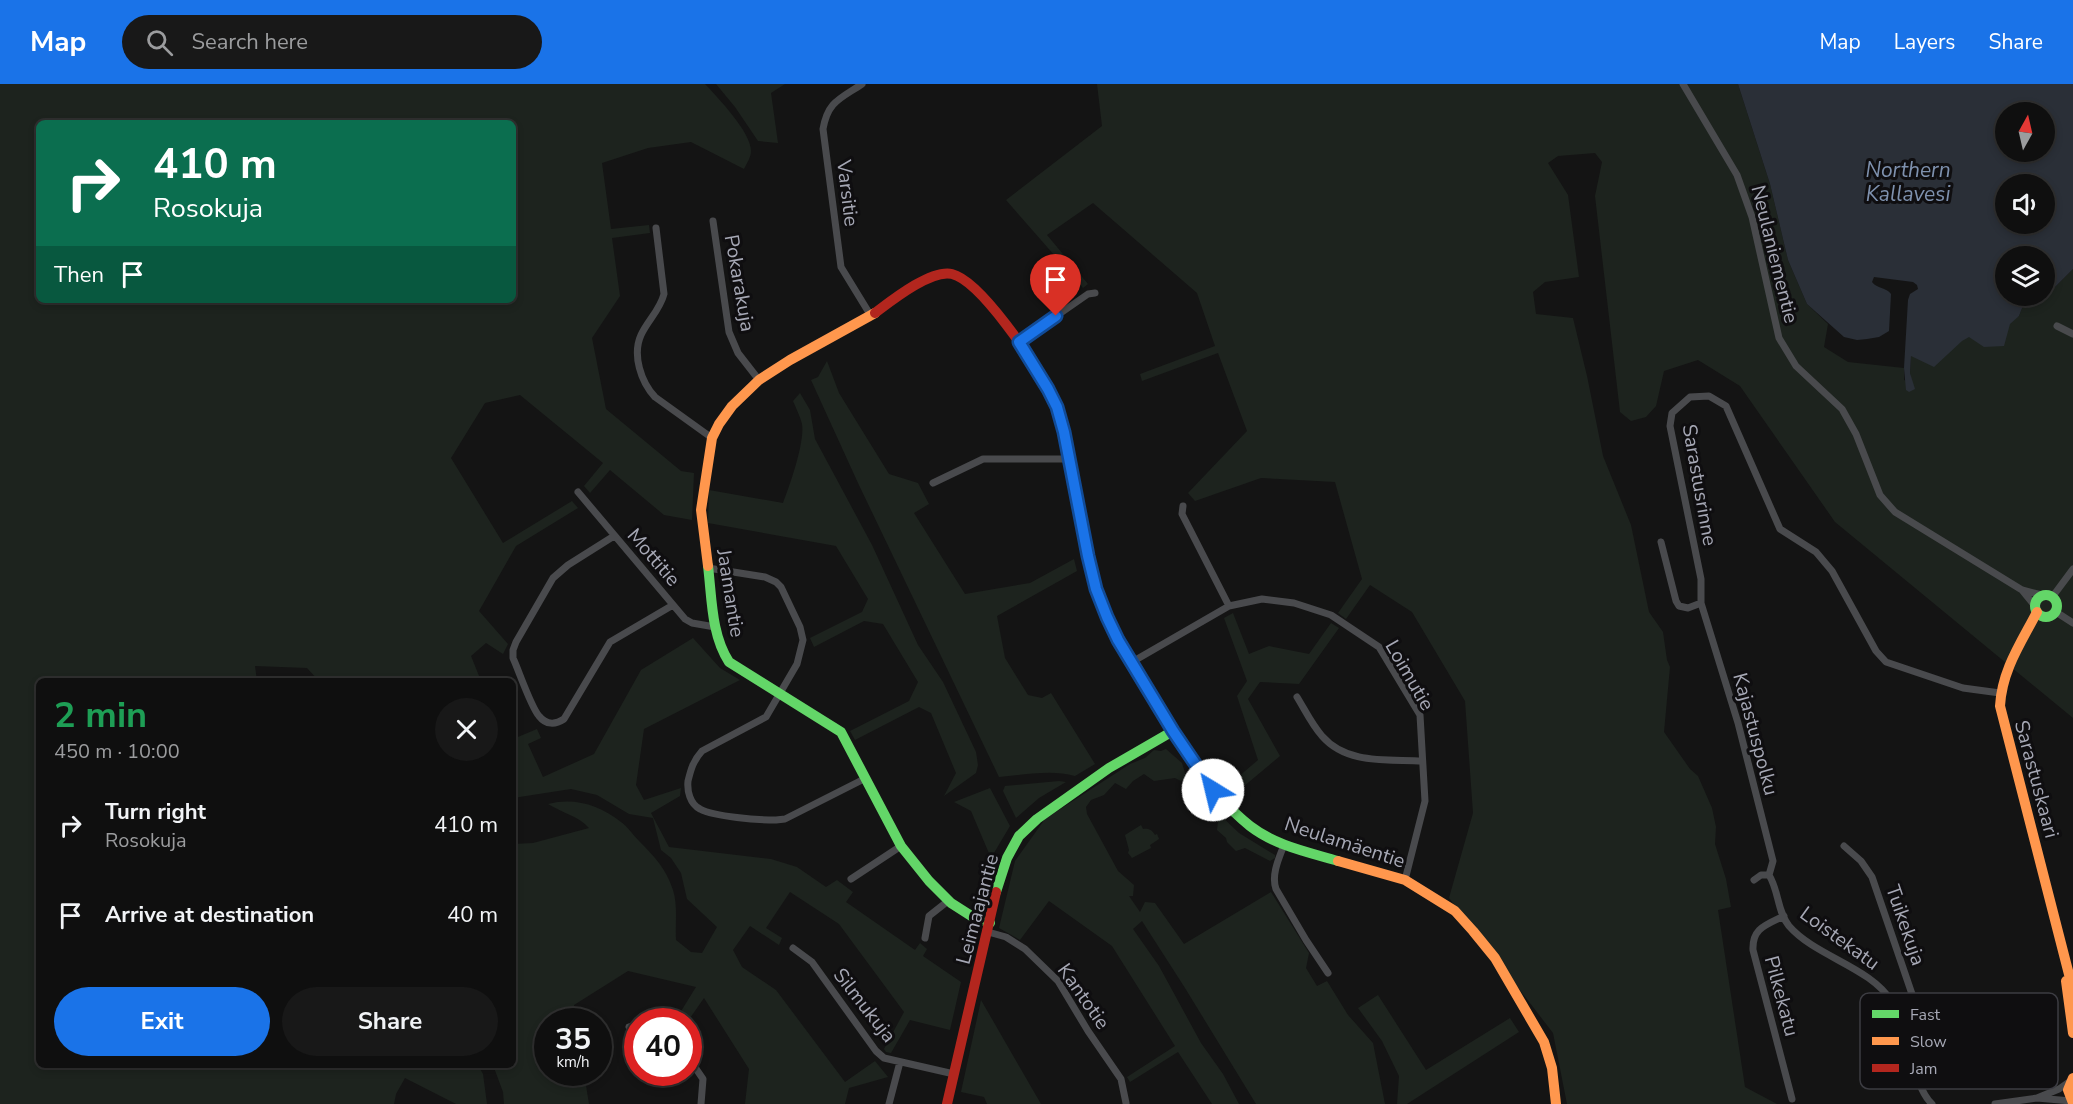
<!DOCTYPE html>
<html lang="en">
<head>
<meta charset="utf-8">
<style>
  :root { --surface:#0f0f0f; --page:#181818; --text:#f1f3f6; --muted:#9b9c9e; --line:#2f2f2f; --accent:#1a73e8 }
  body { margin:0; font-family:"Nunito Sans",sans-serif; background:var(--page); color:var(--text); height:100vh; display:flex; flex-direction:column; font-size:22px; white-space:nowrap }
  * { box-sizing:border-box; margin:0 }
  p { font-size:20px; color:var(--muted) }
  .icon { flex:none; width:33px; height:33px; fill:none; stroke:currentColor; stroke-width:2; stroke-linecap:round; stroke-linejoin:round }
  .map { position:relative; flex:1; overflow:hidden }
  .drawer { position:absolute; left:36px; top:594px; width:480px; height:390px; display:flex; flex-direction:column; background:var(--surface); border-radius:9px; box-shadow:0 3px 9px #0003,0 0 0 2px var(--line) }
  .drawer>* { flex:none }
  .banner { position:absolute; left:36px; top:36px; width:480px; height:183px; border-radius:9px; box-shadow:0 3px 9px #0003,0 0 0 2px var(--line); background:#0b6e4f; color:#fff; overflow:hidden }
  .needle { width:39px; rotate:8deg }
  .controls { position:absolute; left:1995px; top:18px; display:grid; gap:12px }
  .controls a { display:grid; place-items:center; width:60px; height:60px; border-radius:50%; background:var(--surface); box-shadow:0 3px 9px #0003,0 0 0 2px var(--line); font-size:30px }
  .speed { position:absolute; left:534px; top:924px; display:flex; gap:12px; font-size:30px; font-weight:700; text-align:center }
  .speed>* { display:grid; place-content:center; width:78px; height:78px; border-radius:50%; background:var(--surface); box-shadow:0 3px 9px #0003,0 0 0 2px var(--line); line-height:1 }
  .speed small { font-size:15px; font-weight:400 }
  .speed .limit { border:9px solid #d22; background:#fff; color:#111 }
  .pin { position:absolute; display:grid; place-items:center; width:51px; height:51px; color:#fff; margin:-62px -26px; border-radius:50% 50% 50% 0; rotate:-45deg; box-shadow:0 0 6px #0007 }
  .pin .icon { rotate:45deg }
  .me { position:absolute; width:66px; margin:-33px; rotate:324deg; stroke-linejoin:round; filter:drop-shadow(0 0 4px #0008) }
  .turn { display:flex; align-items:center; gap:21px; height:126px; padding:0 18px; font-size:27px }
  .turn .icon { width:78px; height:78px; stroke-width:2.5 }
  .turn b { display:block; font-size:42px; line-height:51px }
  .then { display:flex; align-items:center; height:57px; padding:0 18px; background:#0003; gap:12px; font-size:22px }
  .round { display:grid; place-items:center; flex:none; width:63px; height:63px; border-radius:32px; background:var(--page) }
  .summary { display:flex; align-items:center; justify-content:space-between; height:102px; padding:0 18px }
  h1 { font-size:36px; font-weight:700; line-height:45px; color:#1e9e55 }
  .cta { display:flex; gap:12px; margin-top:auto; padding:12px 18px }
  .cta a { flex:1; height:69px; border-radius:36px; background:var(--accent); color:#fff; font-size:24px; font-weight:700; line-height:69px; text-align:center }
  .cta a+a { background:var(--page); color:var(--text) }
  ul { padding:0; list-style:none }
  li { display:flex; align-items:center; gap:18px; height:90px; padding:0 18px }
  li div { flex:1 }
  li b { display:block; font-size:22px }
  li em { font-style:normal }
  header { display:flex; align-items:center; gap:36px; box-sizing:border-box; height:84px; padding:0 30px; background:var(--accent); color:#fff }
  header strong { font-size:28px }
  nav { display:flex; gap:33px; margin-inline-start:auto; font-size:21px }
  .search { width:420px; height:54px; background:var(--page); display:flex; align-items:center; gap:15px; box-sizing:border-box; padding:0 21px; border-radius:33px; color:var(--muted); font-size:22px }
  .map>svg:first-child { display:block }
  .green { fill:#1d231e; fill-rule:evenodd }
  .water { fill:#2a2f37; fill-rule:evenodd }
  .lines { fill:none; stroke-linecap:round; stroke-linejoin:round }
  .street { stroke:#494a4d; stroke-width:7 }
  .fast { stroke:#63d668; stroke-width:10 }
  .slow { stroke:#ff974d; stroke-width:10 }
  .jam { stroke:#b3261e; stroke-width:10 }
  .route-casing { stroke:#114b97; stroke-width:15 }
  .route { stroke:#1a73e8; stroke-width:10 }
  .labels { text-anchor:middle; stroke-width:6; stroke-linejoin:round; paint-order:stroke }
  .street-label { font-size:20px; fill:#a6a8b5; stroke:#0f0e10 }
  .water-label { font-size:21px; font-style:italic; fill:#7e91ae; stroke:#0f0e10 }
  .key { fill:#0f0e10; stroke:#3c3c42; stroke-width:1.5 }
  .key-label { font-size:16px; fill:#a6a8b5 }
</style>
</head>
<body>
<header>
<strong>Map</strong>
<div class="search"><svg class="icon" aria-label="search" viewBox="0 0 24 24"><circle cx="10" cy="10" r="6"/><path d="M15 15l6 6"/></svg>Search here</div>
<nav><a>Map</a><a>Layers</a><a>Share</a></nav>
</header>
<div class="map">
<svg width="2073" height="1020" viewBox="0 0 2073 1020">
  <rect width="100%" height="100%" fill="#141414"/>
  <path class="green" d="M0,0H705C718,14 751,48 751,67C751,73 747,79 744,85L691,58L648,64L602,79L611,145L649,141L650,149L612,154L620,212L592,254L606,325L681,387L694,389L692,436L664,431L610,386L590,409L584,402L603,379L520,311L485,319L451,374L503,459L572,417L578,424L516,462L479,527L508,560L503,570L486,559L471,572L481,597H319L307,584L255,582L257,597H39V981H478L483,990L487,1020H456L405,994L396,1010L394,1020H0ZM39,39H513V216H39Z
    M716,0H785L771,9L778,59L758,57L735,23Z
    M1097,0H1738L1770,100L1788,176L1807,220L1828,240L1824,263L1848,278L1904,284V296L1912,300L1910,289L1911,271L2019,232L2024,219L2037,221L2073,185V634L1835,438L1740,302L1698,276L1664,287L1656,322L1646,333L1631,337L1620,328L1595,112L1602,78L1595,69L1558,72L1548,79L1568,111L1579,193L1545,198L1533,208L1536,230L1573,234L1587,292L1603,372L1631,441L1649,528L1663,548L1667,576L1670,583L1664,648L1690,685L1698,692L1712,724L1716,743L1715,760L1726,795L1731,823L1718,826L1745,1003L1777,1020H1567L1553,949L1449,814L1473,729L1465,617L1412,528L1370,501L1346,535L1338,529L1362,495L1335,398L1261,394L1195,417L1188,409L1247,347L1218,269L1142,297L1140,290L1215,262L1197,209L1093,119L1047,151L1088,200L1083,204L1006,116L1102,42Z
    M827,277L839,309L889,390L918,399L929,420L914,429L965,510L1030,499L1074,475L1077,487L997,532L1005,574L1028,611L1042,614L1051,609L1095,680L1075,692C1051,685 1024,691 999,693L858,399L811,296L818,293Z
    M800,309L810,326L815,355L872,461L918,561L943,598L976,668L978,681L976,689L944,712L956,689L931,629L919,623L855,656L850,647L909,617L918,598L883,540L864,537L814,563L810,554L862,528L868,515L836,462L708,439L709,406L783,419C790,401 805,358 802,340C800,332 796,324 793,317Z
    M1233,529L1249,570L1269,562L1309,570L1331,539L1339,544L1299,600L1260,598L1248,615L1280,672L1231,713L1224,705L1258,676L1237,612L1247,597L1224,534Z
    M693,554L720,584L740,596L644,645L636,701L644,716L681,704L680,712L651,729L669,763L771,775L797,783L826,803L837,796L853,808L846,818L915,866L920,859L927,865L923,872L961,898L950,946L910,936L891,969L886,968L884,965L904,928L839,840L790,808L766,844L782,854L779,861L750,842L733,866L742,883L776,906L845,998L875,977L888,993L849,1004L845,1020H745L749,985L704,914L688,937H675L696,903L628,887L574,921L576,937L548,938V988L584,989L589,1020H504L503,1008L493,981H513V760L533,759L589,744C579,732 562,729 548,720C574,713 600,721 621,738C628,743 633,751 640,758C655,773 666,785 673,806C678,822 675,840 676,856L691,868L702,869L717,843L687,815L681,789L671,774L661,766L653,734L629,730L597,711L571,705L513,714V655L537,645L541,654L528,660L543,693L594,670L641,586Z
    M1166,665L1182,679L1186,692L1181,697L1175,694L1154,697L1144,690L1133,697L1126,705L1115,699L1104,711L1091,716L1086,723L1087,730L1118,787L1134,801L1133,812H1129L1140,828L1145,818L1155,819L1184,860L1271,808L1309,869L1306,884L1317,902L1327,897L1348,931L1373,959L1385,1020H1256L1185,904L1142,837L1133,845L1159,882L1201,959L1223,990L1239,1020H1212L1178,968L1130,998L1127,993L1175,962L1112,862L1049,817L1020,856L999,844L1015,777L1045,735L1130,680L1145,674L1154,666L1161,667Z
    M1059,697L1066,698L1039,714L1016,734L1003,707L1005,702Z
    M990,704L1010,742L991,774L971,727L954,718Z
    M1220,731L1239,749L1275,771V774L1270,777L1245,764L1236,767L1227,758L1226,754L1217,746L1218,738L1215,735Z
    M1141,741L1143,745C1149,744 1152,746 1155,751L1157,750L1159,755L1150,761L1151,764L1132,774L1128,769L1129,766L1125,751Z
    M1378,911L1426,986L1510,934L1519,948L1407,1020H1397L1399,992L1382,957L1358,924Z
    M981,916L1041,1020H987L984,1013L961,1008Z"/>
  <path class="water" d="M1738,0H2073V185L2037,221L2024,219L2019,232L2010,240L2004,262L1984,263L1969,253L1962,257L1934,283L1911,272L1910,289L1915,305L1909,308L1906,306L1904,284L1908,216L1910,210L1918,205L1917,201L1913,198L1874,193L1872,198C1877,205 1886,203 1891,210L1889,247L1879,253L1867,255L1857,256L1844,253L1807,220L1788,176L1770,100ZM2006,28H2044V68H2006ZM2006,100H2044V140H2006ZM2006,172H2044V212H2006Z"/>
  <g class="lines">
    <path class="street" d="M862,0C840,15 828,17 823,45L841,183L871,232
      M1683,0L1737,91L1752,133L1779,254L1796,282L1842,325L1856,350L1880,411L1895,428L2022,506L2042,511
      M713,137L729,248L738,269L759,296
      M656,144L664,210C660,226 648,236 641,251C632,271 641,298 655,313L712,354
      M2057,242L2073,250
      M1019,258L1088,210L1095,209
      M933,399L983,375H1068
      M578,408L685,535L692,539L715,543
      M1183,422L1182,430L1229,522
      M614,452L568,481L553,494L516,558L513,566V574C519,587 531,623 539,632C546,641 555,641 564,635L610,558L673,521
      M1661,458L1676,517L1679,522L1688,524L1701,519V495L1670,342L1672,329L1690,313L1709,312L1726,322L1780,445L1816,468L1832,487L1876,567L1886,578L1963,604L2000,609
      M708,484L765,493L776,498L781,503L800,543L803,556L797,580L766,633L702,667C693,677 691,685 688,697C687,707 690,720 700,725C715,733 758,736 776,736L785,735L866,694
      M2022,506L2035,522
      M2053,512L2073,485
      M1701,519L1738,639L1773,777L1769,791
      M2056,528L2073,539
      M1132,578L1229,522L1262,515L1294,519L1331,531L1379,563L1420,631L1425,717L1405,796
      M1297,613C1305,626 1312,641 1322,652C1347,681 1388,675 1422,677
      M1284,761C1279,774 1271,791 1276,805L1306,856L1328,889
      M1844,762L1861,777L1872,793L1926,951L1924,957L1909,964
      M851,795L901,762
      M1754,796L1761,791H1769C1779,807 1777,827 1789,842C1816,873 1871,883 1892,918C1908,945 1912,1001 1932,1020
      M1784,832C1766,841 1752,844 1753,866L1792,1015
      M988,848L1006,853L1025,865L1058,897L1088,947L1121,995L1126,1019
      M925,854L929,832L948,817
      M793,864L812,878L876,967L884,974L954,990
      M629,943L638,941
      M688,973L703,995L701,1020
      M2037,1014L2059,1005L2069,998
      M889,1020L900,978
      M1995,1020L2037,1014L2071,1017"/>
    <path class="fast" d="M1060,335C1076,390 1080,448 1096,504C1104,531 1120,556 1134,581C1165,636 1200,702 1250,742C1276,762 1308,768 1338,777
      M708,482C712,514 711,550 729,578L841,648L901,762L929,797L951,819L976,835L990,839
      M2035 522a11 11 0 1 1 22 0a11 11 0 1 1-22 0Z
      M996,808L1007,774L1019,752L1037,735L1109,684L1173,647"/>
    <path class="slow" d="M708,482L701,426L712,354L719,340L732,322L759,296L790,276L875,229
      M2037,528C2021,559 2002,586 2000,622L2073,906
      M1338,777L1405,796L1455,827L1473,847L1495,874L1544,958L1552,984L1556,1020
      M2066,897L2073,949
      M2073,994L2068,1006L2073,1019"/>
    <path class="jam" d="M875,229C891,217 931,185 952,190C981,197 1034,278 1049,305C1054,314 1057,324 1060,335
      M947,1020L996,808"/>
  </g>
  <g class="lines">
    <defs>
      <path id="route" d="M1056,232L1019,258L1048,305L1057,323L1064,348L1088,472L1096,505L1107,533L1118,556L1173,647L1213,706"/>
    </defs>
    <use href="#route" class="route-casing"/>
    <use href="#route" class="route"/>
  </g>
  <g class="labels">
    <g class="street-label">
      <text transform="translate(848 109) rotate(83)" y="7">Varsitie</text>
      <text transform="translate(1775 170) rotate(76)" y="7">Neulaniementie</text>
      <text transform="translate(740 199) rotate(80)" y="7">Pokarakuja</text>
      <text transform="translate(1700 401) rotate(80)" y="7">Sarastusrinne</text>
      <text transform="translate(654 473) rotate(49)" y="7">Mottitie</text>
      <text transform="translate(731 509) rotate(81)" y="7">Jaamantie</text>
      <text transform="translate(1410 591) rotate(60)" y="7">Loimutie</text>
      <text transform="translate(1756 650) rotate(75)" y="7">Kajastuspolku</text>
      <text transform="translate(2037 695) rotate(75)" y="7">Sarastuskaari</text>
      <text transform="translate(1345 758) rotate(18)" y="7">Neulamäentie</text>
      <text transform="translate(977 825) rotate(-75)" y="7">Leimaajantie</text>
      <text transform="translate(1906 841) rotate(71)" y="7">Tuikekuja</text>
      <text transform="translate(1840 854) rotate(36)" y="7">Loistekatu</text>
      <text transform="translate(1084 912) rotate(55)" y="7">Kantotie</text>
      <text transform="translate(1782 912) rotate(75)" y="7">Pilkekatu</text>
      <text transform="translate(865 921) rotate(52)" y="7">Silmukuja</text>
    </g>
    <g class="water-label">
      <text x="1908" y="93">Northern<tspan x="1908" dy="24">Kallavesi</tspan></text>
    </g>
  </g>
  <rect x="1860" y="909" width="198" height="96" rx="9" class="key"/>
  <rect x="1872" y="926" width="27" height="8" fill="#63d668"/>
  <rect x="1872" y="953" width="27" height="8" fill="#ff974d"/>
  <rect x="1872" y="980" width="27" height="8" fill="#b3261e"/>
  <g class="key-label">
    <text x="1910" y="936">Fast</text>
    <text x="1910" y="963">Slow</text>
    <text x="1910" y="990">Jam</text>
  </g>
</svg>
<div class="controls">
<a><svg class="needle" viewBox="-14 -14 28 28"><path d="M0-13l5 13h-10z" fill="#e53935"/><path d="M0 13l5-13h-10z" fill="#9b9c9e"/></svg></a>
<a><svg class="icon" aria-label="sound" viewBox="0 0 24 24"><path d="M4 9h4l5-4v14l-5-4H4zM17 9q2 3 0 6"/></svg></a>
<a><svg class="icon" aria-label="layers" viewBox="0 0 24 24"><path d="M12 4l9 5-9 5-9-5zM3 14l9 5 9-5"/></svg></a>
</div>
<div class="speed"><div>35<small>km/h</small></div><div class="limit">40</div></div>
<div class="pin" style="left:1056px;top:232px;background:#d93025"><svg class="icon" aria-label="arrive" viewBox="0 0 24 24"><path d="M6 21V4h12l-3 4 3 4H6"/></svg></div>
<svg class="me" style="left:1213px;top:706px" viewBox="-20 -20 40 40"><circle r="19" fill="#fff"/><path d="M0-13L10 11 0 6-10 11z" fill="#1a73e8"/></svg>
<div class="banner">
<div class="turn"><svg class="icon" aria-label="right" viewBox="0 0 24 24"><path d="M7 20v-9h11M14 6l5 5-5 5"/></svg><div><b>410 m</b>Rosokuja</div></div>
<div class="then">Then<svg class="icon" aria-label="arrive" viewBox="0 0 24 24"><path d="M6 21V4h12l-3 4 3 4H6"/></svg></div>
</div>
<section class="drawer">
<div class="summary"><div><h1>2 min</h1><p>450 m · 10:00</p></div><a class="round"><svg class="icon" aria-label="close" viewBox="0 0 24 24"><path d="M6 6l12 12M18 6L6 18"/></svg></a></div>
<ul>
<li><svg class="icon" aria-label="right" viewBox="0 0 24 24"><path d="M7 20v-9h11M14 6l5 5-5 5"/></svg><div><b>Turn right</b><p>Rosokuja</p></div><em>410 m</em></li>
<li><svg class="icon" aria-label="arrive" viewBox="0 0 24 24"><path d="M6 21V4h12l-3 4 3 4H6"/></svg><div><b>Arrive at destination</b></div><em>40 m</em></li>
</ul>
<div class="cta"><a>Exit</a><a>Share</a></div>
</section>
</div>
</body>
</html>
